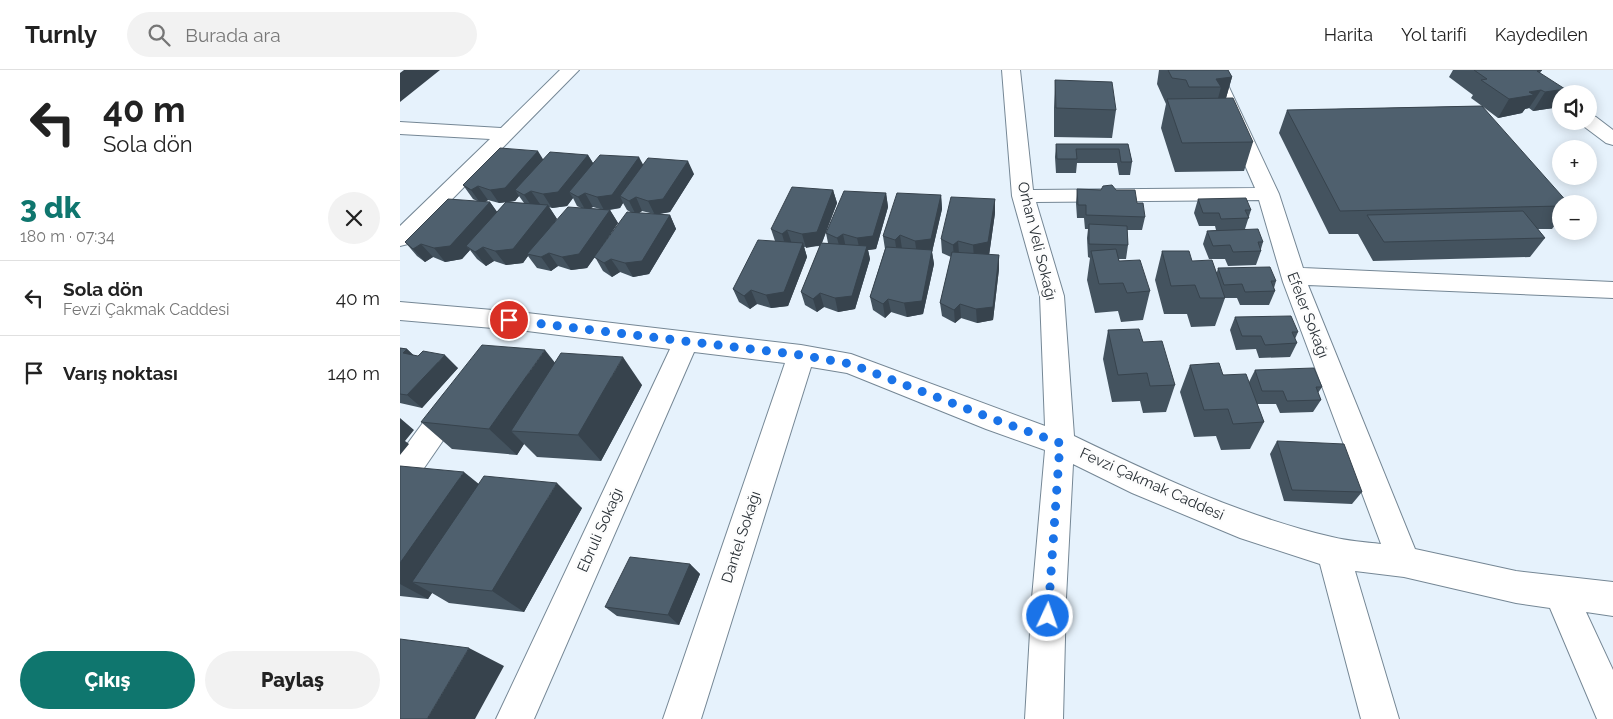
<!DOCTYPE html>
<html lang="tr">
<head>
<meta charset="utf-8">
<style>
  :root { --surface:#fff; --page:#f2f2f2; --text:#222; --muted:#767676; --line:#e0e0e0; --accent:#0f766e }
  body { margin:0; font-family:Raleway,sans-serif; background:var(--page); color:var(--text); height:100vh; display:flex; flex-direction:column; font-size:19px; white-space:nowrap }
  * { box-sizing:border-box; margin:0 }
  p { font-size:16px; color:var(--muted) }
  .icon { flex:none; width:28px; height:28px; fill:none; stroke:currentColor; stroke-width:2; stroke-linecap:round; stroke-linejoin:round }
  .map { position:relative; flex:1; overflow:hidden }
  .side { display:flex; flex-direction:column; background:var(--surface); width:400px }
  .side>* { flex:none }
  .banner { background:#fff; color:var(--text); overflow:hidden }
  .fabs { position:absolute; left:1152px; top:15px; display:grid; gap:10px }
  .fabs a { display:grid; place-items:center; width:45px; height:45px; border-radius:50%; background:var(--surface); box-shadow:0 2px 12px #0003; font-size:25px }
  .pin { position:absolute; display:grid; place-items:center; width:42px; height:42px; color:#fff; margin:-21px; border:2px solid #fff; border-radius:50%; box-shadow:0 1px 5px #0007 }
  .me { position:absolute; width:55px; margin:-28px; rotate:3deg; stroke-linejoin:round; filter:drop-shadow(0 0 4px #0008) }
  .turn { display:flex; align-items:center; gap:18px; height:105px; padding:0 20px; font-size:22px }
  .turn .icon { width:65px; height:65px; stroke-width:2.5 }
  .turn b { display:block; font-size:35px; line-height:42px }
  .round { display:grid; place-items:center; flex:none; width:52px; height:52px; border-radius:26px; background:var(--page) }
  .headline { display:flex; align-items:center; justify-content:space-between; height:85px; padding:0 20px }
  h1 { font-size:30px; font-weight:800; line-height:38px; color:var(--accent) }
  .button { display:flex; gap:10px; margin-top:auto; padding:10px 20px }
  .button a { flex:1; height:58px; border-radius:30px; background:var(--accent); color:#fff; font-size:20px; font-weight:800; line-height:58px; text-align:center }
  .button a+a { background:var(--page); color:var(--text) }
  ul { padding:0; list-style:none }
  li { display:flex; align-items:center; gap:15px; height:75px; padding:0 20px; border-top:1px solid var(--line) }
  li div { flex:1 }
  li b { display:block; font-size:19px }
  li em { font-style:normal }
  header { display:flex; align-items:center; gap:30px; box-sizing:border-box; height:70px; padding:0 25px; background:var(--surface); border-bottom:1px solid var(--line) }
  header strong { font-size:24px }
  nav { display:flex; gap:28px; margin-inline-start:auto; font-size:18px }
  .search { width:350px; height:45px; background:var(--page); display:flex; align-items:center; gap:12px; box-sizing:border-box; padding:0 18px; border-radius:28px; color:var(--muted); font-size:19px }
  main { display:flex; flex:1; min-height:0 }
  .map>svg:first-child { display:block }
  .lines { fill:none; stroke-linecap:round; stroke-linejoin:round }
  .minor-casing { stroke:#758795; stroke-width:2 }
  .minor { fill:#fff; fill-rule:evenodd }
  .wall { fill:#44535f; fill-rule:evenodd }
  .shaded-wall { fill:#37434d }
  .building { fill:#4f606e; stroke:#37434d }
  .route { stroke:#1a73e8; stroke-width:9; stroke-dasharray:0 16.2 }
  .labels { text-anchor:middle; stroke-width:5; stroke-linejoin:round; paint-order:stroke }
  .street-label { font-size:15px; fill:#293036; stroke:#fdfdfd }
</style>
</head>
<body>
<header>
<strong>Turnly</strong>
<div class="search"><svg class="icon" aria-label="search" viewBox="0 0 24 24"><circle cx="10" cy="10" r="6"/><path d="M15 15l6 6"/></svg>Burada ara</div>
<nav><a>Harita</a><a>Yol tarifi</a><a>Kaydedilen</a></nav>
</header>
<main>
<section class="side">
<div class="banner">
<div class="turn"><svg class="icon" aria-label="left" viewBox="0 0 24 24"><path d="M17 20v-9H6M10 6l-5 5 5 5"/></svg><div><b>40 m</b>Sola dön</div></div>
</div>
<div class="headline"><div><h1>3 dk</h1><p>180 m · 07:34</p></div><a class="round"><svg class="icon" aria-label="close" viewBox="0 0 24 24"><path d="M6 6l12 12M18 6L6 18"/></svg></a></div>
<ul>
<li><svg class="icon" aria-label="left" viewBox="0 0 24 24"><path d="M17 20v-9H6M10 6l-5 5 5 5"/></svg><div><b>Sola dön</b><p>Fevzi Çakmak Caddesi</p></div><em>40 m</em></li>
<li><svg class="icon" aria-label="arrive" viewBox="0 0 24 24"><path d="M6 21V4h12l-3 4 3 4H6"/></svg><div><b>Varış noktası</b></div><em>140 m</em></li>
</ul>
<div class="button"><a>Çıkış</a><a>Paylaş</a></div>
</section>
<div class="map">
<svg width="1213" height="649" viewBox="0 0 1213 649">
  <rect width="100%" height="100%" fill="#e6f2fc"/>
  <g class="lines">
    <defs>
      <path id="minor" d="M160,0H179L8,174L0,176V156L90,69L0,64V52L101,58Z
        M602,0H620L633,120L855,118L803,0H821L879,124L903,198L1213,212V228L908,215L1015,479L1116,501L1213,512V546L1186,542L1213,600V649H1197L1150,538L1116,533L1004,507L955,501L999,649H961L920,494L840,468L732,423L673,394L666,528L663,649H625L632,528L645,380L586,359L447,303L411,297L301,649H263L385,293L294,282L134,649H96L270,279L127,261L0,250V232L127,243L401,275L451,284L645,356L640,226L612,126ZM859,130L883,212L981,474C965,472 947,471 932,467C842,446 757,406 674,366L664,226L636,132Z
        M1111,0H1131L1163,24H1161V36L1155,35Z
        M1189,45L1196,47L1213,60V75L1206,73L1182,55L1180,51H1189Z
        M54,321L64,324L68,332L64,340L11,417L0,421V384L44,324Z"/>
    </defs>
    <use href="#minor" class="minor-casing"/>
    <use href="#minor" class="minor"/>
  </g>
  <path class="wall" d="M759,0H828L832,7L826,28L853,72L844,101L775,102L761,58L766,34L757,14Z
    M1053,0H1142L1140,3L1161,24V25L1153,38L1133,41L1129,38L1125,39L1122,43L1098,48L1082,36L1161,134V147L1152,159H1138L1145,168L1130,187L973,191L958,164H929L879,63L887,40L1082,36L1071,28L1073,25L1049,7Z
    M655,10L716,40L712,68L654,67V38Z
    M656,74H728L732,92L730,105H719L717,93H677L676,103H656L655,87Z
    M188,85L193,93L243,95L294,104L270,142L257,144L270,145L276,159L249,204L233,207L220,202L212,207L203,201L195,187L187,198L171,200L158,196L151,201L137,198L128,186L123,193L106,195L94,191L86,196L77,189L70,180L62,189L45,192L33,187L25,192L17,186L5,172L77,131L73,129L63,115L143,89ZM119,126L124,133L107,132L115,131ZM173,128L177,136L181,138L145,164L157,149L149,137L152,138L167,136ZM88,130L99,133L106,132L97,142L90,132H85ZM223,133L227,140L232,143L199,181L218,153L210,140L220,138ZM193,137L200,139L190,138ZM242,141L254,144L239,143Z
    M677,119L716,120L737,133L745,147L742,160H727L728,175L726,189H719V191L750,221L743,250L721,252L718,241L695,243L687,210L690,188L688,187L687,168L688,159H685L684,148H677L676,133Z
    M433,120L437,133L422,173H428L426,163L486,123L488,137L476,179L468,180L470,189L455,239L438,242L424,237L417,242L405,235L401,222L420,176L404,177L407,187L388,236L371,238L357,234L350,239L339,232L333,219L375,171L371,159Z
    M541,125L542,139L532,182L534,194L523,244L507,247L491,242L485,248L473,240L470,227L485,179L483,166Z
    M798,129L851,140L845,159L863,172L861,179V181L856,195L828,196L825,189H809L803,174L807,161L816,160L815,156H799L794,143Z
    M595,143L589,185L599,199L593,250L577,253L561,248L555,253L542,246L540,233L551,187L542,183L541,169Z
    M762,181L792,191L817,202L818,198L876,211L874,218L875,221L869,235H840L837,228H825L815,256L791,257L787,244H764L755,210Z
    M835,247L898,262L895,269L897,273L890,287L859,288L856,279L836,280L830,260Z
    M708,260L743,272L775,315L766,342L743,343L740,331L712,332L703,289Z
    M0,278L7,279L13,285L58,298L22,338L0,333Z
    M155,293L242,315L201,391L137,387L124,374L117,385L52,379L21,352Z
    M790,295L849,312L855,300L922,317L918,323L921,330L913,342L880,343L876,334H857L864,352L850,379L821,380L816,366L794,367L780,322Z
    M877,371L962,422L952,434L884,431L870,384Z
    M0,396L182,438L124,542L49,533L32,523L28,529L0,526Z
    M290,494L300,504L279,555L217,546L205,537Z"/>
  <path class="shaded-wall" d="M4,0H40L0,32V3Z
    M832,7L824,35L816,36L821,17L816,9Z
    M1165,19L1161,24V25L1153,38L1133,41L1145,22Z
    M1141,20L1129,38L1125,39L1122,43L1098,48L1109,29L1129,22Z
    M138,81L146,94L115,120L119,126L115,131L99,133L90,120Z
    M188,85L196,98L169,122L173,128L167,136L152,138L143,124Z
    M239,87L246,100L220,126L223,133L220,138L204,140L197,127Z
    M288,91L294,104L270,142L255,145L248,131Z
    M78,116L88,130L81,134L71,120Z
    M433,120L437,133L421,175L406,178L402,164Z
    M131,121L140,134L133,138L124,125Z
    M185,123L193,137L186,141L178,127Z
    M486,123L488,137L476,179L468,180L470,189L455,239L438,242L435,228L460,181L457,168Z
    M541,125L542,139L532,182L534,194L523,244L507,247L504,233L517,185L515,171Z
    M236,127L242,141L236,145L229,131Z
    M595,129V143L589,186L574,188L573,175Z
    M90,132L100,146L66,176L70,180L62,189L45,192L34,178Z
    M148,135L157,149L129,185L127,184L128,186L123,193L106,195L95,181Z
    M210,140L218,153L187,198L171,200L162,187Z
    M270,145L276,159L249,204L233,207L225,193Z
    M387,160L392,174L386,178L382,164Z
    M443,164L446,178L441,182L437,168Z
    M500,165L502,179L497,184L495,170Z
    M558,171L559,184L554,189L553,175Z
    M403,173L407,187L388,236L371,238L366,225Z
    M21,174L33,187L25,192L13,179Z
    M83,177L94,191L86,196L75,182Z
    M149,183L158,196L151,201L141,187Z
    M599,185V199L593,250L577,253L576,239Z
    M211,189L220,202L212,207L204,193Z
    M351,220L357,234L350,239L344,226Z
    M420,223L424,237L417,242L413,229Z
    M488,229L491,242L485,248L483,234Z
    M560,234L561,248L555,253L554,240Z
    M7,279L21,292L3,283Z
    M145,280L167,308L111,361L124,374L117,385L89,359Z
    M45,285L58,298L22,338L7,325Z
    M223,287L242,315L201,391L178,365Z
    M0,348L14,360L5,371L9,374L0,385Z
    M64,402L95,427L12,512L32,523L28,529L0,514V493Z
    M157,413L182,438L124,542L92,521Z
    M290,494L300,504L279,555L268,545Z
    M69,578L104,596L75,649H27Z"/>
  <path class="building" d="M768,0H828L832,7L816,9L821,17H789L786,10L772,8Z
    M1074,0H1142L1137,1L1165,19L1145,22L1141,20L1129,22L1134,25L1109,29L1081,10L1087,9Z
    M655,10L712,12L716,40L656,38Z
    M833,28L853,72L782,73L767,29Z
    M1082,36L1169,134H1161V136L940,141L887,40Z
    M656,74H728L732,92H721L719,79H676L677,89H657Z
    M100,78L138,81L105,118L90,120L78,116L71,120L63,115Z
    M150,82L188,85L158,122L143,124L131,121L124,125L115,120Z
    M200,85L239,87L212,125L197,127L185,123L178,127L169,122Z
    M248,88L288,91L263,129L248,131L236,127L229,131L220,126Z
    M712,115L716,120H735L737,133H743L745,147L686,145V135H678L677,119L701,120L703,116Z
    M392,117L433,120L417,162L402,164L387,160L382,164L371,159Z
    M444,121L486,123L473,166L457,168L443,164L437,168L426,163Z
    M497,123L541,125L531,169L515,171L500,165L495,170L483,166Z
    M551,127L595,129L588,172L573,175L558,171L553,175L541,169Z
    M846,128L851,140H845L849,148L821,149L819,143H803L798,129Z
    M48,129L90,132L50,176L34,178L21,174L13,179L5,172Z
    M106,132L148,135L113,179L95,181L83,177L75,182L66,176Z
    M168,137L210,140L179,184L162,187L149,183L141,187L127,184Z
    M1123,141L1145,168L984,172L967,145Z
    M227,142L270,145L242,191L225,193L211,189L204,193L194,187Z
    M689,154L727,156L728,175L689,174Z
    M858,159L863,172H858L861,181L833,182L830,175L813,176L807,161Z
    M358,170L403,173L384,222L366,225L351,220L344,226L333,219Z
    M421,173L467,176L452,226L435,228L420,223L413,229L401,222Z
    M486,177L532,180L522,231L504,233L488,229L483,234L470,227Z
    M716,179L719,191L740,190L750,221L727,223L723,213L699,214L691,181Z
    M762,181H789L792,191L812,190L825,228H800L795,215L771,216Z
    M552,182L599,185L593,237L576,239L560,234L554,240L540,233Z
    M870,197L876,211H871L875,221L845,222L842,214L824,215L818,198Z
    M891,246L898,262H892L897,273L865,275L861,266H842L835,247Z
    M739,259L743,272L762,271L775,315L750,316L747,303L718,305L708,260Z
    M82,275L145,280L89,359L21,352Z
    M0,278L7,279L3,283L18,286L23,281L45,285L7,325L0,324Z
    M161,283L223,287L178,365L111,361Z
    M819,293L823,305L846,304L864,352L833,354L828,339L804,340L790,295Z
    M914,298L922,317H916L921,330L887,331L883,321H862L855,300Z
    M877,371L944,374L962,422L892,420Z
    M0,396L64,402L0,493Z
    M84,406L157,413L92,521L12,512Z
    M230,487L290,494L268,545L205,537Z
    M0,569L69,578L27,649H0Z"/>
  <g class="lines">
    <path class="route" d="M109,250L401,285L451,294L596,350L660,373L648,546"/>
  </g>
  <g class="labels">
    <g class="street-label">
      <text transform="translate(637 171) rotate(76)" y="5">Orhan Veli Sokağı</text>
      <text transform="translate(908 245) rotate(69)" y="5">Efeler Sokağı</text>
      <text transform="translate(752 414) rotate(24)" y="5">Fevzi Çakmak Caddesi</text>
      <text transform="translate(200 460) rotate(-66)" y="5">Ebruli Sokağı</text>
      <text transform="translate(341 467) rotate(-72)" y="5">Dantel Sokağı</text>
    </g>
  </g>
</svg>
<div class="fabs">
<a><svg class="icon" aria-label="sound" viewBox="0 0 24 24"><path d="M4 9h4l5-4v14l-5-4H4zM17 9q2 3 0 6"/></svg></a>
<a>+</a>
<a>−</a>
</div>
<div class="pin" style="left:109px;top:250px;background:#d93025"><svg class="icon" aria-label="arrive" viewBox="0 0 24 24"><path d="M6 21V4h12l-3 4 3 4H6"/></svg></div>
<svg class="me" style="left:648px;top:546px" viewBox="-20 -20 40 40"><circle r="17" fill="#1a73e8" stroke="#fff" stroke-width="3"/><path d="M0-11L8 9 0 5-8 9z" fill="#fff"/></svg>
</div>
</main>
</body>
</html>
